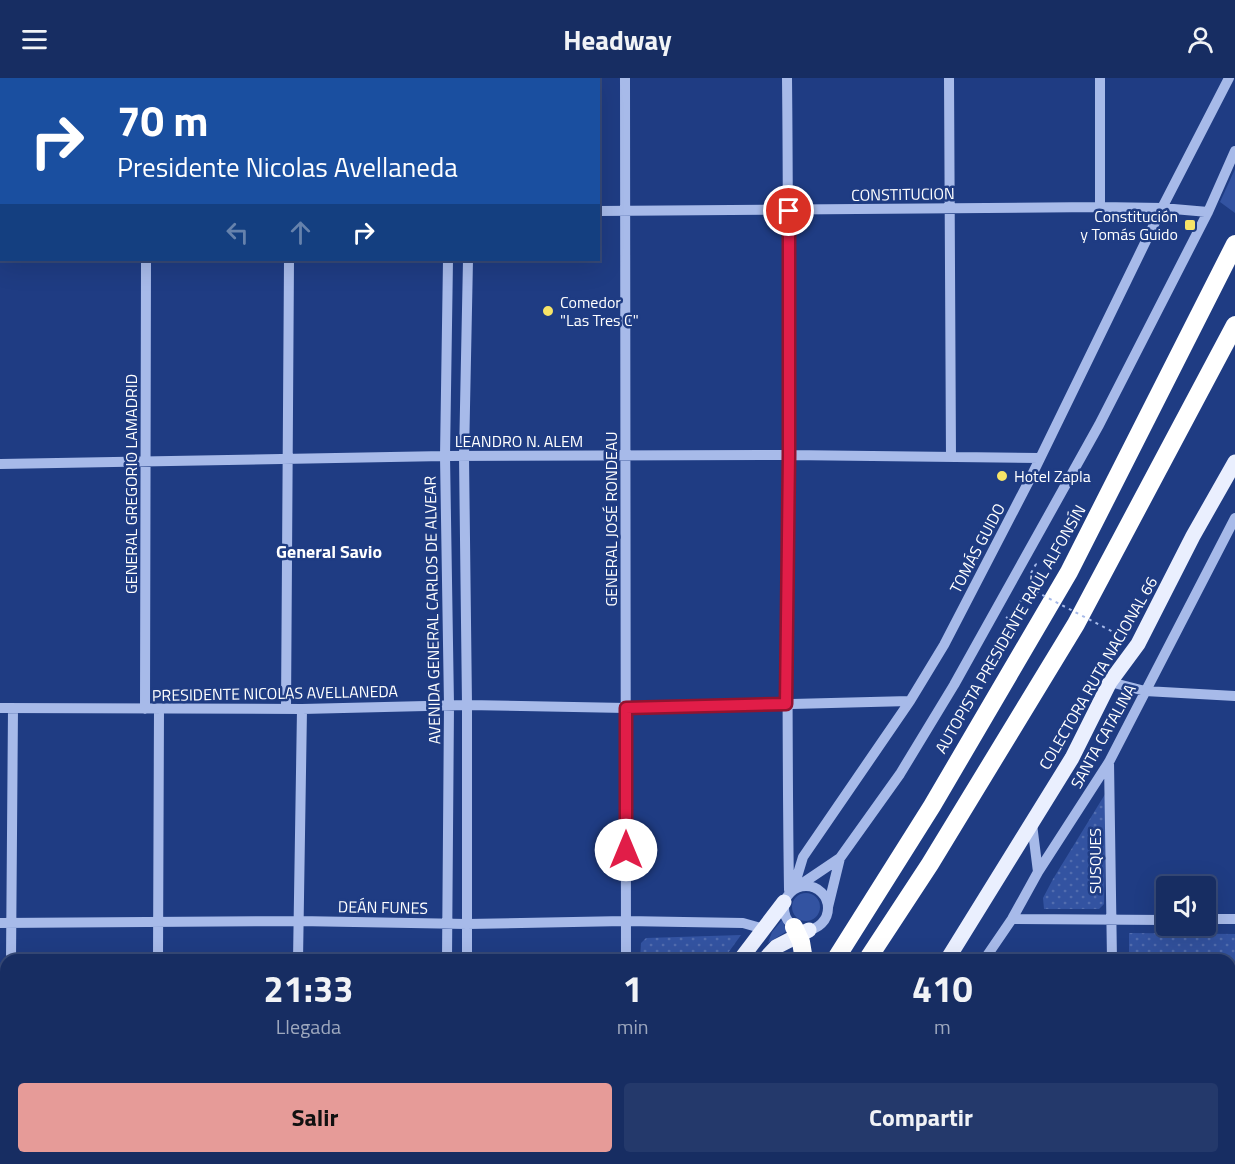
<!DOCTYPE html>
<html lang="es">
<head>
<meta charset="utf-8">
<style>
  :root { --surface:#172d62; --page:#24396b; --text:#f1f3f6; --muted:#9ea8be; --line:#364977; --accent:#e69b98 }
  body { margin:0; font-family:"Titillium Web",sans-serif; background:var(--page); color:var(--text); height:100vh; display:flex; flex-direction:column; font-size:22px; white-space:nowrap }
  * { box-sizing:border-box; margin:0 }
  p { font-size:20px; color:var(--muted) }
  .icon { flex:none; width:33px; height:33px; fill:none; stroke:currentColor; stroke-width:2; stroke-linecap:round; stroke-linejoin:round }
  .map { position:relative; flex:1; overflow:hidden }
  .panel { position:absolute; left:0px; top:876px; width:1236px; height:210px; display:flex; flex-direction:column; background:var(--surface); border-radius:18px 18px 0 0; box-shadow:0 6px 24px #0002,0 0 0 2px var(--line) }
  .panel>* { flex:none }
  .banner { position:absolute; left:0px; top:0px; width:600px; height:183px; box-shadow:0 6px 24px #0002,0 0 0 2px var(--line); background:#1a4fa0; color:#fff; overflow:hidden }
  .tools { position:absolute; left:1156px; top:798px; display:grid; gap:12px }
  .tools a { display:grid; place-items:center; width:60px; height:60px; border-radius:6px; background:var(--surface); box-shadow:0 6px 24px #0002,0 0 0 2px var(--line); font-size:30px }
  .pin { position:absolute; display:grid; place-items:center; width:51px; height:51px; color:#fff; margin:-26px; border:3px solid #fff; border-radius:50%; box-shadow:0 2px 6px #0007 }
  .me { position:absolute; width:66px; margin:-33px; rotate:0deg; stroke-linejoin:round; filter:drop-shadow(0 0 4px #0008) }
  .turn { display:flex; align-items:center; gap:21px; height:126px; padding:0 18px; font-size:27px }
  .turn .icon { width:78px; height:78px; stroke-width:2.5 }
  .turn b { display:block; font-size:42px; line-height:51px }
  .lanes { display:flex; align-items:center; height:57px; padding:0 18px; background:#0003; justify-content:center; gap:30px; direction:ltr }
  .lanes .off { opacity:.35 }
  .eta { display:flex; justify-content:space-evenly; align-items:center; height:102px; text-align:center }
  .eta b { font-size:36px; font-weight:700; line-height:42px }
  .primary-button { display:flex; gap:12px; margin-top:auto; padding:12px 18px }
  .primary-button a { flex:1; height:69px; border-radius:6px; background:var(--accent); color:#111; font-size:24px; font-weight:700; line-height:69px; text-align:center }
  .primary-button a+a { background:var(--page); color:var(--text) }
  header { display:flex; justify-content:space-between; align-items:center; height:78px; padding:0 18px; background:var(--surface); font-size:27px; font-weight:700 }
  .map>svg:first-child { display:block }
  .grass { fill:#3353a1 }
  .park { fill:url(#park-dots) }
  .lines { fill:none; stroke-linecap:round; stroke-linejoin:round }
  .path { stroke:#a7bae9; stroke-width:2; stroke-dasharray:3 4.5; stroke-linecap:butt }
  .minor { stroke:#a7bae9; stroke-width:10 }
  .major { stroke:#eaeffe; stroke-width:15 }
  .highway { stroke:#fff; stroke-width:18 }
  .path-bridge { stroke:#a7bae9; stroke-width:2; stroke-dasharray:3 4.5; stroke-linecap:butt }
  .route-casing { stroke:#92132f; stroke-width:15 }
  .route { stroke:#e11d48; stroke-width:10 }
  .poi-dot { fill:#f7e467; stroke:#1f3c83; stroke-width:2 }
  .labels { text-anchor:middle; stroke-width:5; stroke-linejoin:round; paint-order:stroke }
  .street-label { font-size:16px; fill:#fff; stroke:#1f3c83 }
  .poi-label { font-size:16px; fill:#fff; stroke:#1f3c83; text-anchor:start }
  .neighbourhood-label { font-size:18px; font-weight:bold; fill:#fff; stroke:#1f3c83 }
</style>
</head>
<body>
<header><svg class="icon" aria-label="menu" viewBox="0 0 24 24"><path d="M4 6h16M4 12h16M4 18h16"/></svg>Headway<svg class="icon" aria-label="person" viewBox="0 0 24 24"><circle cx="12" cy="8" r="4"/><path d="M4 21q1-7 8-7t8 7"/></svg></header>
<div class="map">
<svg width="1235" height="1086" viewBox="0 0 1235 1086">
  <defs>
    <pattern id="park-dots" width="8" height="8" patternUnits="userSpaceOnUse" patternTransform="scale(1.5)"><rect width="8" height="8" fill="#3353a1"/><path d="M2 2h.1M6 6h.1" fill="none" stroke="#526daf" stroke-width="1.8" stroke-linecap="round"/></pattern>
  </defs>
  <rect width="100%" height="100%" fill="#1f3c83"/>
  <path class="grass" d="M1235,91V135L1220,124Z
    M792 829a14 14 0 1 1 28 0a14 14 0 1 1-28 0Z
    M782,842L787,853L768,865L772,854Z"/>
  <path class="park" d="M1107,713L1104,826L1099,831H1044L1043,820L1053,801Z
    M1129,855L1235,856V1042H1230V882H1129Z
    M741,857L723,882H640L641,865L646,860Z"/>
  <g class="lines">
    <path class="path" d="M1031,495L1036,486L1035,485
      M1006,539L1009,541L1029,510
      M1103,591L1099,589L1119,557"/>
    <path class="minor" d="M146,0V2
      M446,0V2
      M468,0V2
      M625,0L626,882
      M787,0C790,271 785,541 789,812
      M949,0L951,379
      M1100,0V129
      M291,2V0
      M598,133L1100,129L1162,130L1208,134
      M0,137H2
      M0,386L445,378L789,377L1039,380
      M1110,604L1145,613L1235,618
      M0,630L302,631L467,627L626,630L910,623
      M145,631L146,182
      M286,631L289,182
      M1109,684L1112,882
      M1032,746L1038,794
      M784 830a22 22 0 1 1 44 0a22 22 0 1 1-44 0Z
      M797,809L840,780L900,696L954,607L1099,347L1208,134L1235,73
      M793,812L803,779L910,623L944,567L1029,403L1162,130L1229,0
      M828,829L840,780
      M1012,841L1167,842
      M1206,841H1235
      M0,845L298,843L467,846L625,843L743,845L764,851
      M11,882L13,630
      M158,882L159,631
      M298,882L302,631
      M447,882L449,627L445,378L448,182
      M467,882V627L464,378L468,182
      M984,882L1012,841L1038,794L1109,684L1235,440
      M0,1047H6
      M1230,1056H1235
      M0,1061H6
      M439,1086V1080
      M977,1086V1080
      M1117,1086V1080"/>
    <path class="major" d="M740,882L784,824
      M764,882L776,869L809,852
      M947,882L1072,680L1110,604L1138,566L1193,458L1235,384
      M671,1080L681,1086
      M596,1086L600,1080
      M631,1086L641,1080
      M815,1086L819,1080
      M861,1086L865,1080"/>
    <path class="highway" d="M794,849L801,864L804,882
      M835,882L932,728L1069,494L1235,166
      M867,882L930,786L1076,546L1235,247
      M704,1086L708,1080
      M733,1086L737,1080"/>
    <path class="path-bridge" d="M1029,510L1119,557"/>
  </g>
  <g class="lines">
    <defs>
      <path id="route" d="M626,772V630L786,626L789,377V133"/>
    </defs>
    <use href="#route" class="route-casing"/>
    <use href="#route" class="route"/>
  </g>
  <g class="poi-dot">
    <rect x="1184" y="141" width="12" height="12" rx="3"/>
    <circle cx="548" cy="233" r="6"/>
    <circle cx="1002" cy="398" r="6"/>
  </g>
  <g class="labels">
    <g class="street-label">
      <text transform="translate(903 116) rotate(-1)" y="6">CONSTITUCION</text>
      <text x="519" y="369">LEANDRO N. ALEM</text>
      <text transform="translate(131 406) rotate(-90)" y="6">GENERAL GREGORIO LAMADRID</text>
      <text transform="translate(611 441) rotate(-90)" y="6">GENERAL JOSÉ RONDEAU</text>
      <text transform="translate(977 470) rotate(-62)" y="6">TOMÁS GUIDO</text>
      <text transform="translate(432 532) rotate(-91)" y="6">AVENIDA GENERAL CARLOS DE ALVEAR</text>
      <text transform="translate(1010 551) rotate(-60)" y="6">AUTOPISTA PRESIDENTE RAÚL ALFONSÍN</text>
      <text transform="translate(1098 595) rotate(-60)" y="6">COLECTORA RUTA NACIONAL 66</text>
      <text transform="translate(275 615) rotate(-1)" y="6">PRESIDENTE NICOLAS AVELLANEDA</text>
      <text transform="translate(1103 658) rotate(-61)" y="6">SANTA CATALINA</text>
      <text transform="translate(1095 783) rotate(-90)" y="6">SUSQUES</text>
      <text transform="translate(383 829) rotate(1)" y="6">DEÁN FUNES</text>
    </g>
    <g class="poi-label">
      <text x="1178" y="144" text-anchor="end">Constitución<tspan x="1178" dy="18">y Tomás Guido</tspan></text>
      <text x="560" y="230">Comedor<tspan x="560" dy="18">"Las Tres C"</tspan></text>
      <text x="1014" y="404">Hotel Zapla</text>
    </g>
    <g class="neighbourhood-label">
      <text x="329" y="480">General Savio</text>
    </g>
  </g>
</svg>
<div class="tools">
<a><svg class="icon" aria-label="sound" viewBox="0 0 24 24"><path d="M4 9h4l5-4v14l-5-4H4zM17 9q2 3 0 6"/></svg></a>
</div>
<div class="pin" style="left:789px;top:133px;background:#d93025"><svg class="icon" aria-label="arrive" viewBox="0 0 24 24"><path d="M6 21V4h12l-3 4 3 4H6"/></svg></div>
<svg class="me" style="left:626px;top:772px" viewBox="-20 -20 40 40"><circle r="19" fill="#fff"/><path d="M0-13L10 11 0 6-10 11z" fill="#e11d48"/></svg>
<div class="banner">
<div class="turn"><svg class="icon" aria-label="right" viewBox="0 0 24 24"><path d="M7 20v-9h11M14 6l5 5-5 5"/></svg><div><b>70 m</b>Presidente Nicolas Avellaneda</div></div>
<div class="lanes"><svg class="icon off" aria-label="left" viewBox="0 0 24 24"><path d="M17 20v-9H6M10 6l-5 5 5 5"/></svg><svg class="icon off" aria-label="ahead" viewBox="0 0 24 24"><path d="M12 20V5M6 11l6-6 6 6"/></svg><svg class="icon" aria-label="right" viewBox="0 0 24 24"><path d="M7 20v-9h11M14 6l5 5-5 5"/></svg></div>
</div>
<section class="panel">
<div class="eta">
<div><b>21:33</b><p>Llegada</p></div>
<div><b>1</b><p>min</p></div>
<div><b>410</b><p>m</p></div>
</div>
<div class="primary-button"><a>Salir</a><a>Compartir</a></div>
</section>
</div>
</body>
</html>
